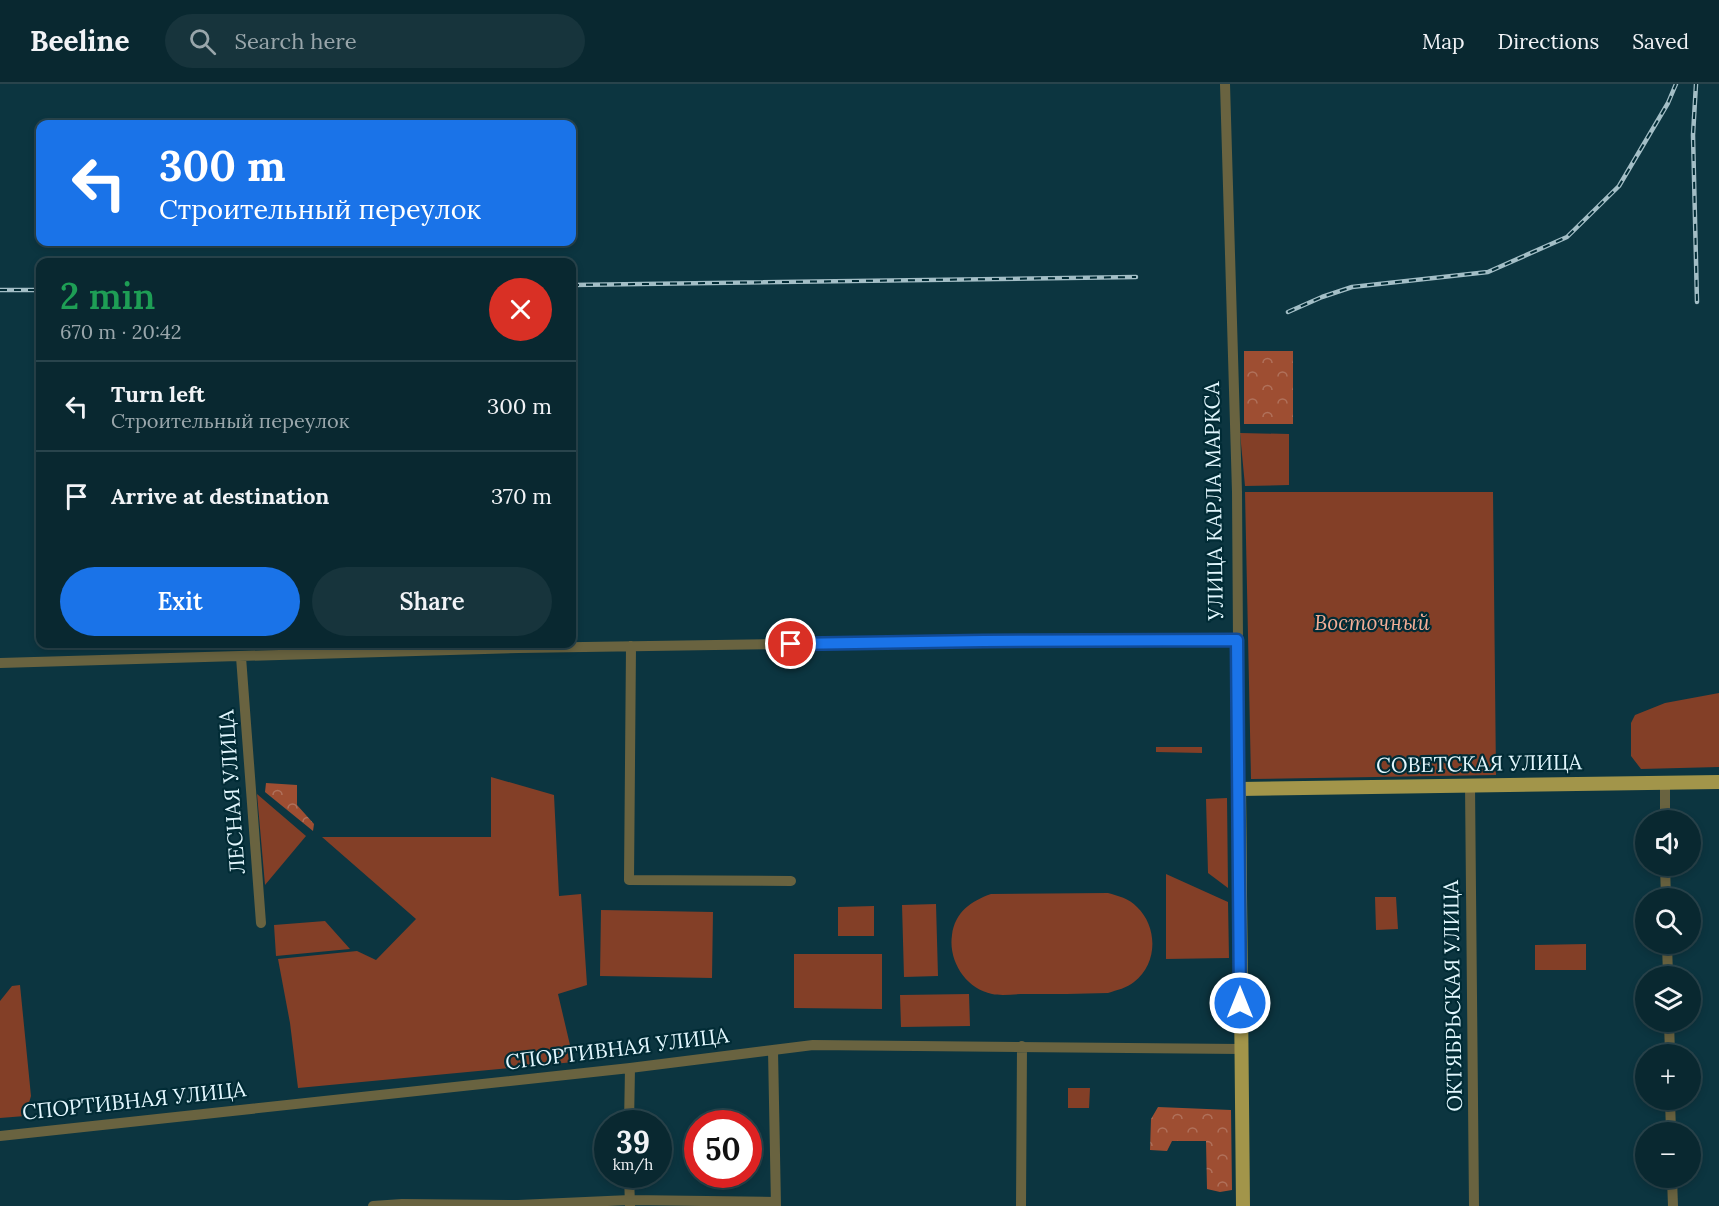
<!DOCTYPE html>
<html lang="en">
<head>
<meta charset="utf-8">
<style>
  :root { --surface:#092830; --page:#17343c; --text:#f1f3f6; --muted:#99a6ab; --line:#29444c; --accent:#1a73e8 }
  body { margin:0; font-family:Lora,serif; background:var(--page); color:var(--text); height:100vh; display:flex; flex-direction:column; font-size:22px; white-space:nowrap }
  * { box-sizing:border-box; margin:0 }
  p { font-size:20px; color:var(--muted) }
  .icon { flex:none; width:33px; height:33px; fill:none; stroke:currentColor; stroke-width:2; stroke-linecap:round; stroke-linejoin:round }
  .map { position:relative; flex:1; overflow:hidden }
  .drawer { position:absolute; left:36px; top:174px; width:540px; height:390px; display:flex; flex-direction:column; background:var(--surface); border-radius:12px; box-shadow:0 3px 9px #0003,0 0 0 2px var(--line) }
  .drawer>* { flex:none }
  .top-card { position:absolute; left:36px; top:36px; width:540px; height:126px; border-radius:12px; box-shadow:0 3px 9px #0003,0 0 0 2px var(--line); background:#1a73e8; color:#fff; overflow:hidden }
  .fabs { position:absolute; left:1635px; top:726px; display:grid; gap:12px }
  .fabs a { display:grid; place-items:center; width:66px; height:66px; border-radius:50%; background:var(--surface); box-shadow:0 3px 9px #0003,0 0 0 2px var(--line); font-size:30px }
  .speed { position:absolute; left:594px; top:1026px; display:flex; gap:12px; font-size:30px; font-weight:700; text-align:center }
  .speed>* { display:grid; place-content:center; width:78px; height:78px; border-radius:50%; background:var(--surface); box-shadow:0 3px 9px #0003,0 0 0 2px var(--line); line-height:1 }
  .speed small { font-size:15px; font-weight:400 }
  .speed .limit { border:9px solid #d22; background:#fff; color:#111 }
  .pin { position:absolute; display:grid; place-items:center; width:51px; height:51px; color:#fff; margin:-26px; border:3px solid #fff; border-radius:50%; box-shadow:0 2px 6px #0007 }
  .me { position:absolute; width:66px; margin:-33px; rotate:0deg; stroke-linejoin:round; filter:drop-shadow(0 0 4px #0008) }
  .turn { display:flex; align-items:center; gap:21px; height:126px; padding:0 24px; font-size:27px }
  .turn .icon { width:78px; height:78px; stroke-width:2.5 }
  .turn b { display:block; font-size:42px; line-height:51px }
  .round { display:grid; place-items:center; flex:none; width:63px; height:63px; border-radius:32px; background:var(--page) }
  .overview { display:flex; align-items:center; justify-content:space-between; height:102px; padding:0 24px }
  h1 { font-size:36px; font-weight:600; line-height:45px; color:#1e9e55 }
  .action { display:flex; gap:12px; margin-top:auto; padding:12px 24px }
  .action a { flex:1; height:69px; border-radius:36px; background:var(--accent); color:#fff; font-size:24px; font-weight:600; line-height:69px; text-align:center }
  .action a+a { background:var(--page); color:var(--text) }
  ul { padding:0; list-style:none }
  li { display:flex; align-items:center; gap:18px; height:90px; padding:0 24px; border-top:2px solid var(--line) }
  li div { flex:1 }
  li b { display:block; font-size:22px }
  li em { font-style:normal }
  header { display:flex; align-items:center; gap:36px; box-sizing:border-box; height:84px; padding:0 30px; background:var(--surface); border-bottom:2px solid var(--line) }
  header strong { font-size:28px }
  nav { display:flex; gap:33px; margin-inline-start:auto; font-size:21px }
  .search { width:420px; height:54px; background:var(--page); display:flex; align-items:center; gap:15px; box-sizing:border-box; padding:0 21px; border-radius:33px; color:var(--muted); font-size:22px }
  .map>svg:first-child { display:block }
  .green { fill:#833f27 }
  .forest { fill:url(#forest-crowns) }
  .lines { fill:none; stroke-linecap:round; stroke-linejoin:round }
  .minor { stroke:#696340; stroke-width:10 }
  .major { stroke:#a2954a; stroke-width:14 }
  .rail-casing { stroke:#a3bec6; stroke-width:4.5 }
  .rail { stroke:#012b35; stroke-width:2; stroke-dasharray:7; stroke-linecap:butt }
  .route-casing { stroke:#114b97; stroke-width:15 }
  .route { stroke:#1a73e8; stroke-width:10 }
  .labels { text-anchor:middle; stroke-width:4.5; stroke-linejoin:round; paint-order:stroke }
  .street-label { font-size:21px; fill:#e2f7fe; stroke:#012b35 }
  .park-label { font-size:21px; font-style:italic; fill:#f2ae97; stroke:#012b35 }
</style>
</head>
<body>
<header>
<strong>Beeline</strong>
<div class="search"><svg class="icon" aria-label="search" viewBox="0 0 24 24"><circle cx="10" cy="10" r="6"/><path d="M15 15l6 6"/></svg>Search here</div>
<nav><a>Map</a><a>Directions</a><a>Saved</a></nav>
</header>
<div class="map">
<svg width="1719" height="1122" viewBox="0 0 1719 1122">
  <defs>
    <pattern id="forest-crowns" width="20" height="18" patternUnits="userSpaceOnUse" patternTransform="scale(1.5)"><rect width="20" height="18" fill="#9e4e32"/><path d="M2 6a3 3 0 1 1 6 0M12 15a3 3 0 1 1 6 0" fill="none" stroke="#b0715b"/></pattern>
  </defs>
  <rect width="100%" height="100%" fill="#0c3540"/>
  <path class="green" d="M1240,349L1289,350V401L1245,402Z
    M1245,408H1493L1496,691L1251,695Z
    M1719,609V683L1641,685L1631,672V639L1635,631L1665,619Z
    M1156,663H1202V669L1156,668Z
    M491,693L554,711L559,812L581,810L587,901L558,910L574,978L298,1004L290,939L278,875L357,867L376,876L416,835L322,753H491Z
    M257,710L306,752L265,801Z
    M1227,714L1228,804L1208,789L1206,715Z
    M1166,790L1228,818L1229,874L1166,875Z
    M1108,809C1118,812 1129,814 1137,823C1158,843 1158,880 1134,898C1127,904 1117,906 1108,909C1080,910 1053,910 1025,910C1015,910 1002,912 992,910C966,905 948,877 952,851C955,828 971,817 991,810Z
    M1375,813H1396L1398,845L1376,846Z
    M936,820L938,892L904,893L902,821Z
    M874,822V852H838V823Z
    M601,826L713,828L712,894L600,892Z
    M325,837L350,865L276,872L274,841Z
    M1586,860V886H1535V861Z
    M794,870H882V925L794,924Z
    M20,901L31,1012L25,1032L0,1034V917L12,902Z
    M969,910L970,942L901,943L900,911Z
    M1068,1004H1090L1089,1024H1068Z"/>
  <path class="forest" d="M1244,267H1293V340H1244Z
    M266,699L297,701V721L314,740L313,747L265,708Z
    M1158,1023L1231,1026L1232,1106L1220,1108L1207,1105L1206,1057H1172L1167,1067L1150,1066L1151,1035Z"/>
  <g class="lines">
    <path class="minor" d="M1225,0L1237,408L1239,705
      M631,562L629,796L791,797
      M241,573L261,839
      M0,579L519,564L983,557L1237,556
      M1665,697V736
      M1470,701L1474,1122
      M1665,782L1666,814
      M1667,860L1668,892
      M1669,938L1670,970
      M773,966L776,1122
      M1670,1016L1671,1048
      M629,1040L630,984
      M0,1052L630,984L813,961L1241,965
      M629,1090L630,1122
      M1672,1094L1673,1122
      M373,1122L402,1120L518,1121L630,1116L776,1118
      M1021,1122L1022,962"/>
    <path class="major" d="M1243,1122L1239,705L1719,698"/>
    <defs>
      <path id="rail" d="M1696,0L1693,51L1697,218
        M572,201L1136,193
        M0,206H40
        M1288,228L1322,213L1352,203L1488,188L1567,153L1619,102L1668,19L1676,0"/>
    </defs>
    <use href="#rail" class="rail-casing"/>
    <use href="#rail" class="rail"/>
  </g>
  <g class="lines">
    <defs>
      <path id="route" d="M791,560L983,557L1237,556L1240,919"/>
    </defs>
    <use href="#route" class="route-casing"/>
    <use href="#route" class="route"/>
  </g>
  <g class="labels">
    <g class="street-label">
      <text transform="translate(1214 417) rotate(-91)" y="7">УЛИЦА КАРЛА МАРКСА</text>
      <text transform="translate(1479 680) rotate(-1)" y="7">СОВЕТСКАЯ УЛИЦА</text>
      <text transform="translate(232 708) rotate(-94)" y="7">ЛЕСНАЯ УЛИЦА</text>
      <text transform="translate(1453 912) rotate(-91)" y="7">ОКТЯБРЬСКАЯ УЛИЦА</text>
      <text transform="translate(617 965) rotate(-7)" y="7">СПОРТИВНАЯ УЛИЦА</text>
      <text transform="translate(134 1017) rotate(-6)" y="7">СПОРТИВНАЯ УЛИЦА</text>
    </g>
    <g class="park-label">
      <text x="1372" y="546">Восточный</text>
    </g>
  </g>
</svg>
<div class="fabs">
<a><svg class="icon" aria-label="sound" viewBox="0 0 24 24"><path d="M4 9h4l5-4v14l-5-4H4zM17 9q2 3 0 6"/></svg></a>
<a><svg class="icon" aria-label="search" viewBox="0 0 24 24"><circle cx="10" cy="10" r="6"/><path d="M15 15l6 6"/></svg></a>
<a><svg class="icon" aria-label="layers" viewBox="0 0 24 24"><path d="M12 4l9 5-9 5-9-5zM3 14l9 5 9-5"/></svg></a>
<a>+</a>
<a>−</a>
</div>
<div class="speed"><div>39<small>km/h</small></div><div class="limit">50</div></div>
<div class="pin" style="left:791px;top:560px;background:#d93025"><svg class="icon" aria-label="arrive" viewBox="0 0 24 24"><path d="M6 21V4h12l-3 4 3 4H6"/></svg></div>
<svg class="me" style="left:1240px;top:919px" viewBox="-20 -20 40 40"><circle r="17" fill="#1a73e8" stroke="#fff" stroke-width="3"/><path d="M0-11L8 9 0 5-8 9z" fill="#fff"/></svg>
<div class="top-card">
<div class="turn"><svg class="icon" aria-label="left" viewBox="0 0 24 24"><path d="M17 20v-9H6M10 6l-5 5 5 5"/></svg><div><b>300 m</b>Строительный переулок</div></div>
</div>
<section class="drawer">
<div class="overview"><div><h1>2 min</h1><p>670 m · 20:42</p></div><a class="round" style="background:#d93025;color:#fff"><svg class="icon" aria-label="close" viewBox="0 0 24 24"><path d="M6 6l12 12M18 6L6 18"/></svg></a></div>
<ul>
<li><svg class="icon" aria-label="left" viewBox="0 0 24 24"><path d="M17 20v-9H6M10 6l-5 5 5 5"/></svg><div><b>Turn left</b><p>Строительный переулок</p></div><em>300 m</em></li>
<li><svg class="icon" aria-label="arrive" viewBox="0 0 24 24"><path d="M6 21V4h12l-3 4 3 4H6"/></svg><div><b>Arrive at destination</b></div><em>370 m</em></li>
</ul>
<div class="action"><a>Exit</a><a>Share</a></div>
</section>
</div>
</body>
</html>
